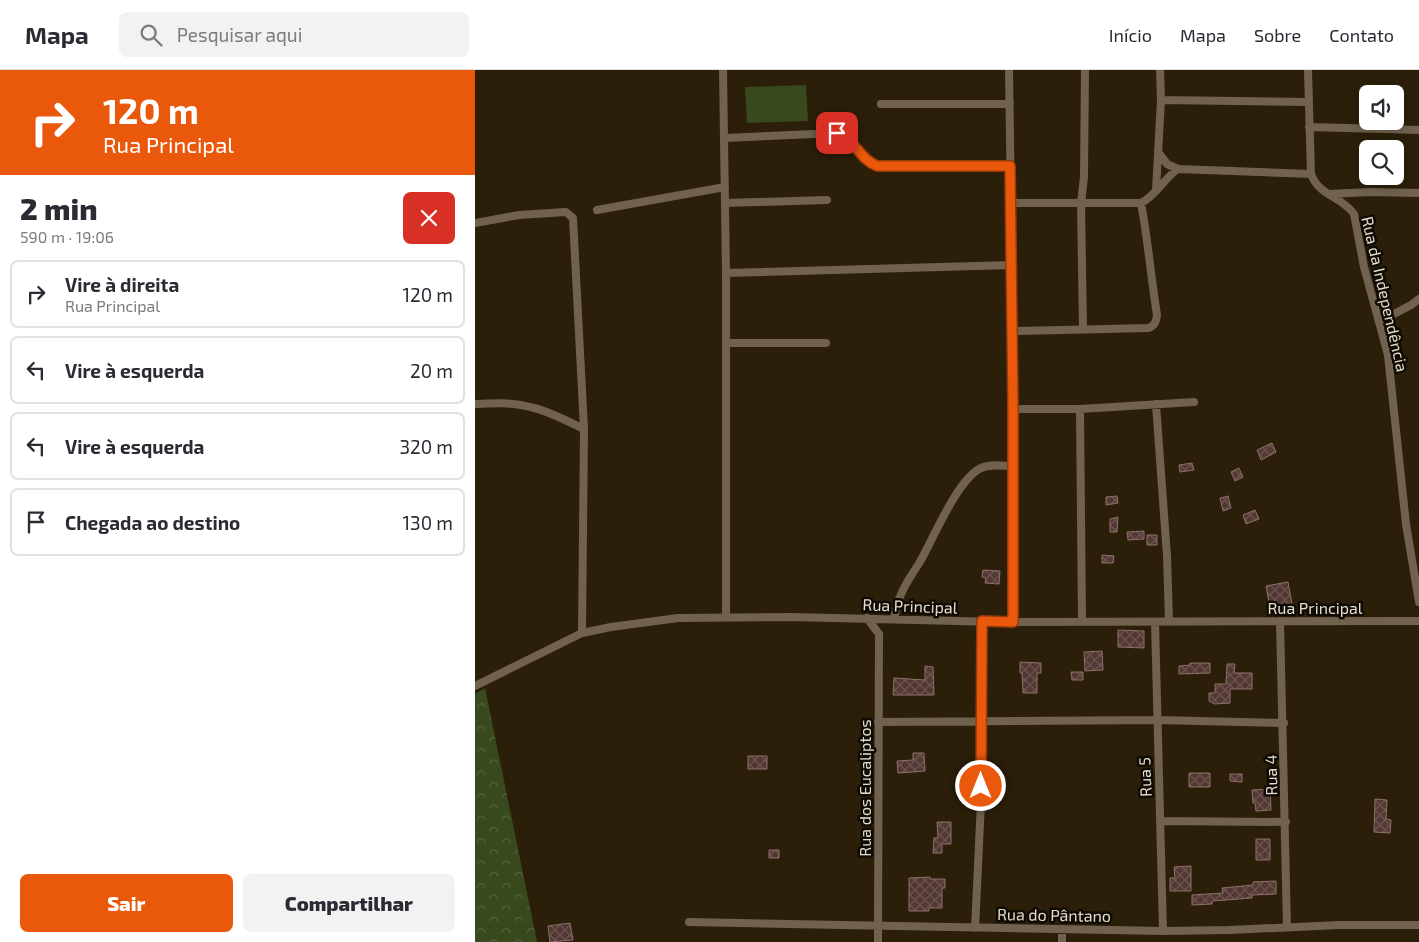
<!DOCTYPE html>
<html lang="pt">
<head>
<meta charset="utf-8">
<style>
  :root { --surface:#fff; --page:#f2f2f3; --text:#2b2b33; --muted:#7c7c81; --line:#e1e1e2; --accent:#ea580c }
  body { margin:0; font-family:"Exo 2",sans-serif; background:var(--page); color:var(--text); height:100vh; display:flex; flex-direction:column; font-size:19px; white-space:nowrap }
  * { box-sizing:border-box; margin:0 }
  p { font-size:16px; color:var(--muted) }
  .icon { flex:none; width:28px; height:28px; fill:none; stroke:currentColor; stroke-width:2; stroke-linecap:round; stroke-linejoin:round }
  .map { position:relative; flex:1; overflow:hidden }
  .sheet { display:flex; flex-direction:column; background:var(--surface); width:475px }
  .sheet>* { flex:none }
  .guide { background:#ea580c; color:#fff; overflow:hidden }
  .buttons { position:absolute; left:884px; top:15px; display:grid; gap:10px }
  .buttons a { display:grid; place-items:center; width:45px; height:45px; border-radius:8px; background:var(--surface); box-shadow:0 2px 12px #0003; font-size:25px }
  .pin { position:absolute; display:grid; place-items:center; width:42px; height:42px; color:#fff; margin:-21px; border-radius:10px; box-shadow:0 2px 8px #0006 }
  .me { position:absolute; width:55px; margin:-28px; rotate:0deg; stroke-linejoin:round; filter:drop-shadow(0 0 4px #0008) }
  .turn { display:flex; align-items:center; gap:18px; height:105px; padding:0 20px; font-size:22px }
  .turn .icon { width:65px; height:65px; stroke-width:2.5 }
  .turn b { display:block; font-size:35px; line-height:42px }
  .round { display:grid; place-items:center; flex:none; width:52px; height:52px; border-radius:8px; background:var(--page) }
  .summary { display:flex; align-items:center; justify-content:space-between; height:85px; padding:0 20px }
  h1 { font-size:30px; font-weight:800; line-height:38px }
  .button { display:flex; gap:10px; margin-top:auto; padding:10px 20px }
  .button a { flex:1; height:58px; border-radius:8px; background:var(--accent); color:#fff; font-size:20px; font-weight:800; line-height:58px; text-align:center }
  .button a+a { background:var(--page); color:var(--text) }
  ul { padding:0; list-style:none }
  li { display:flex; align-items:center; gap:15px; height:68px; margin:0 10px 8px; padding:0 10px; border:2px solid var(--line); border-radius:8px }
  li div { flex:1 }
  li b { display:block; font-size:19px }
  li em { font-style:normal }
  header { display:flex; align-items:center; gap:30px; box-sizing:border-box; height:70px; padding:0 25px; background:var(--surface); border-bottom:1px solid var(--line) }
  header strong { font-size:24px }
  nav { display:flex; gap:28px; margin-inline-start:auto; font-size:18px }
  .search { width:350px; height:45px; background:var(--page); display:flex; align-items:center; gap:12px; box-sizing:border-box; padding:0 18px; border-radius:8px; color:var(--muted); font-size:19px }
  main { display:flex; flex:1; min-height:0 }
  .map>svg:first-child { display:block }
  .grass { fill:#39491e }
  .park { fill:url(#park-crowns) }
  .building { fill:url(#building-cross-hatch); stroke:#8e706b }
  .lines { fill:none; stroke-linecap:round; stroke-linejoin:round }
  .minor { stroke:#70624f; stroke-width:8 }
  .route-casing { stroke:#983908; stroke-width:12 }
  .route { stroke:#ea580c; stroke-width:9 }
  .labels { text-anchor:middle; stroke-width:5; stroke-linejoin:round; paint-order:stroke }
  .street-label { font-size:16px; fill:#e3dcce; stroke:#0f0a03 }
</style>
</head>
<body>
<header>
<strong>Mapa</strong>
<div class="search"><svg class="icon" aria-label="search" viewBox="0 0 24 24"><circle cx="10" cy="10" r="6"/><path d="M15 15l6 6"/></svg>Pesquisar aqui</div>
<nav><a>Início</a><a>Mapa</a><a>Sobre</a><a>Contato</a></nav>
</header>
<main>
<section class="sheet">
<div class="guide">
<div class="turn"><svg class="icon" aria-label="right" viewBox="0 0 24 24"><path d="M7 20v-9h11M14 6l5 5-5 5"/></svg><div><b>120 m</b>Rua Principal</div></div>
</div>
<div class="summary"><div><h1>2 min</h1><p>590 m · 19:06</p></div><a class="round" style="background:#d93025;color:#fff"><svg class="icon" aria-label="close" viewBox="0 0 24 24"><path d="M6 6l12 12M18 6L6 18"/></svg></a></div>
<ul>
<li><svg class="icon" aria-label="right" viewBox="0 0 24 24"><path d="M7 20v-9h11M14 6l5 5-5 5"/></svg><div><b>Vire à direita</b><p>Rua Principal</p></div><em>120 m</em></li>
<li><svg class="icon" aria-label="left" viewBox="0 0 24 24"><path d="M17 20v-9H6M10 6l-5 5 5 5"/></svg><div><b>Vire à esquerda</b></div><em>20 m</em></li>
<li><svg class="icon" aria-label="left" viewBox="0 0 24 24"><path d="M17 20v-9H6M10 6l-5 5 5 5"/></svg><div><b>Vire à esquerda</b></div><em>320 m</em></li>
<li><svg class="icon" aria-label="arrive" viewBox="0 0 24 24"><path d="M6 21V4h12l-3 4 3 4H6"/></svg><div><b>Chegada ao destino</b></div><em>130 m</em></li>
</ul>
<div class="button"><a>Sair</a><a>Compartilhar</a></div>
</section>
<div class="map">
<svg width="944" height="872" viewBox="0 0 944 872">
  <defs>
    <pattern id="park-crowns" width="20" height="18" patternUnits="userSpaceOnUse" patternTransform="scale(1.25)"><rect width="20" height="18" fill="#39491e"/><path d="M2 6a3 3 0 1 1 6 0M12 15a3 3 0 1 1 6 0" fill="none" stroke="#56633e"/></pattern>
    <pattern id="building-cross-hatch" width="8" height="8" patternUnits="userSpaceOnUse" patternTransform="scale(1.25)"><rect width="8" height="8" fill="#533834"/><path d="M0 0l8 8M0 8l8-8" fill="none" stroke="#6c5450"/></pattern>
  </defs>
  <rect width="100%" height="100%" fill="#2b1f09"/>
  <path class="grass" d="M331,15L333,51L272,53L270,17Z"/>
  <path class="park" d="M10,618L62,872H0V624Z"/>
  <path class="building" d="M797,373L801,382L786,390L782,380Z
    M717,393L719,400L705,402L704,395Z
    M764,398L768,407L760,411L756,402Z
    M642,426L643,433L631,435V427Z
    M753,426L756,438L748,441L745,428Z
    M780,440L784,449L771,454L768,445Z
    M643,447L642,462H635V449Z
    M669,461V469L653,470L652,462Z
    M672,465H682V475H672Z
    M627,485L639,486L638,493H627Z
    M508,500L525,501L524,514L510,513L511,508L507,507Z
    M813,512L817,534L795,538L791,516Z
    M643,560L669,561V578L643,577Z
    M627,581L628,600L610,601L609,582Z
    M545,592L566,593V603H562V623H548L547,603H545Z
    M715,593H735V603L704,604V596L715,595Z
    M752,594H760L759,603H777V619H755V633L740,634L734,631V623H740V614H751Z
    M450,596L458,597L459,625H418L419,608L450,610Z
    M596,602H608V610H597Z
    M438,683H449L450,701L423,703L422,691L438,690Z
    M273,686H292V699H273Z
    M714,703H735V717H714Z
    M755,704H767V712L755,711Z
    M795,719L796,740L781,741L780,733H778L777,720Z
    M900,729L912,730L911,749L916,750L915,763L899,762Z
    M462,752H476V774H467V783H458L459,768H463Z
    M781,769H795V790H781Z
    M294,780H304V788H294Z
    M716,796V821H695V808H700L699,797Z
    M455,807V809H470V818H467V838H454V841H434V808Z
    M801,811V824L777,825V828L737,831V834L717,835V825L748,823L747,818L778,815V812Z
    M95,853L98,870L75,872L73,856Z"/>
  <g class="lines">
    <path class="minor" d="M248,0L251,203V547
      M534,0L539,339L538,552
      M833,0L836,104C844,126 866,126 879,144L889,197L913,285L931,454L944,532
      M686,30L833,32
      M406,34H535
      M834,57L944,60
      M249,68L362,63C380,69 384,89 402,96H535
      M683,82L692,94L703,99L836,104
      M681,120L686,30L685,0
      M854,124L895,122L944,123
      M250,133L352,130
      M536,133H666C682,125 689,108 703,99
      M122,140L250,117
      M0,153L44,145L91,142L98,148L109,359L107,563
      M251,203L537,195
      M904,252L936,235L944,229
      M608,260L606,133L609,107L610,0
      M538,261L674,258C680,255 681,252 682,245C676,208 673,170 666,133
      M251,273H351
      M0,334C18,333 37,332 55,337C74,341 92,351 109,359
      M681,334L692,486L694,552
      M539,339H605L719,332
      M605,339L607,552
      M392,548L404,564
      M419,549C421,541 421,534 425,527C430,513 439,502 446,490C460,465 481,413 504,399C514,393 528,396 538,396
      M805,551L812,857
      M680,552L688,861
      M0,616L107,563L136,557L203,548L317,547L522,552L944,551
      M403,652L682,650L809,653
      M685,751L811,752
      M214,852L688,861L754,860L864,855H944
      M500,858L506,732L507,551
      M403,872L404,564
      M587,872V859"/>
  </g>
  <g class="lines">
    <defs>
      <path id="route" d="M362,63C380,69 384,89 402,96H535L538,340V552L507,551L506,716"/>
    </defs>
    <use href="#route" class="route-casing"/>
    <use href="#route" class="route"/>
  </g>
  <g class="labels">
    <g class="street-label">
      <text transform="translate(910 224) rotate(77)" y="6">Rua da Independência</text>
      <text transform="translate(435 536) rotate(2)" y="6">Rua Principal</text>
      <text x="840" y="544">Rua Principal</text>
      <text transform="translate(796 705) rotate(-91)" y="6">Rua 4</text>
      <text transform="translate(670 707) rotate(-92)" y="6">Rua 5</text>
      <text transform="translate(390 718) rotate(-90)" y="6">Rua dos Eucaliptos</text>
      <text transform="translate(579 845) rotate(1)" y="6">Rua do Pântano</text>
    </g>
  </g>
</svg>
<div class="buttons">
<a><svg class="icon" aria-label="sound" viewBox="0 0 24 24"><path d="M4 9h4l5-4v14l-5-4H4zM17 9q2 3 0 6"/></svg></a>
<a><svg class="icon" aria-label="search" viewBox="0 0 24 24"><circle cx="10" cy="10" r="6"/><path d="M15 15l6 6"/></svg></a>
</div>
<div class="pin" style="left:362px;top:63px;background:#d93025"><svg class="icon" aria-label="arrive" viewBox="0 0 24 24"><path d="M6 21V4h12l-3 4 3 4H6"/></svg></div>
<svg class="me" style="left:506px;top:716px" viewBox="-20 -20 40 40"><circle r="17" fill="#ea580c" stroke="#fff" stroke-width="3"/><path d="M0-11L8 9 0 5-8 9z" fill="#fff"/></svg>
</div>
</main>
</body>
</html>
